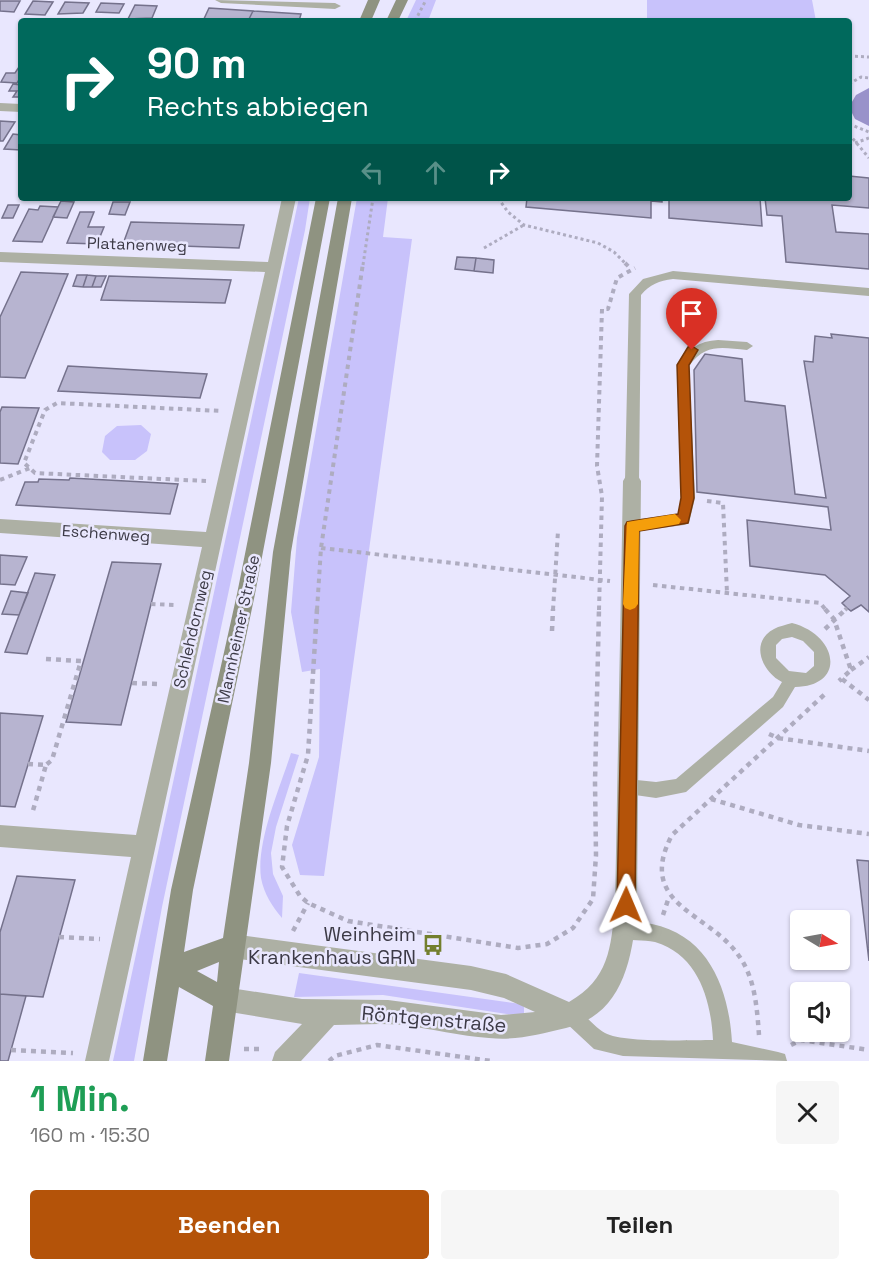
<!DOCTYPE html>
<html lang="de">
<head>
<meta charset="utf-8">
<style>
  :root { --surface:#fff; --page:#f6f6f6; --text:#222; --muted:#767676; --accent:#b45309 }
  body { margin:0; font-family:"Space Grotesk",sans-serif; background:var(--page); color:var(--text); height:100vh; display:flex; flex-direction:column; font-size:22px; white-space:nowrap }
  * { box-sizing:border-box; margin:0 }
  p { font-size:20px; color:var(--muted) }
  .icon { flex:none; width:33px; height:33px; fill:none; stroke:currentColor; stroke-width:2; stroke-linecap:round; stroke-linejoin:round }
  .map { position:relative; height:1061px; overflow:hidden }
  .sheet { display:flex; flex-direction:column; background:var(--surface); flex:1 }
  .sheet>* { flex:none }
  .guide { position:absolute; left:18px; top:18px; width:834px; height:183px; border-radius:6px; box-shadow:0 2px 4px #0004; background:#00695c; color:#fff; overflow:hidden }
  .needle { width:39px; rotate:100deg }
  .fabs { position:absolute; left:790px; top:910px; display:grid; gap:12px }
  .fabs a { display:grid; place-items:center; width:60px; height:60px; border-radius:6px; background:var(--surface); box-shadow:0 2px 4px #0004; font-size:30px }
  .pin { position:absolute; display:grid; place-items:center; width:51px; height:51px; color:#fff; margin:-62px -26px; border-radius:50% 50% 50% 0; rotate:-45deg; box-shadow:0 0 6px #0007 }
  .pin .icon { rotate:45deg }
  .me { position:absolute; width:66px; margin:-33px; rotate:1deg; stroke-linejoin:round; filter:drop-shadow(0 0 4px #0008) }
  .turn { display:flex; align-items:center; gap:21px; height:126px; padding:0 30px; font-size:27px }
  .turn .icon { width:78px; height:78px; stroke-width:2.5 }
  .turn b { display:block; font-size:42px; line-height:51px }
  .lanes { display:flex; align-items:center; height:57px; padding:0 30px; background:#0003; justify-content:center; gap:30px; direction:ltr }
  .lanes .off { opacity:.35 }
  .round { display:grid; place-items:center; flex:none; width:63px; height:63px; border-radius:6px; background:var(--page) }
  .head { display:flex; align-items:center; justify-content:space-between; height:102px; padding:0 30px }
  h1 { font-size:36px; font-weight:700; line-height:45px; color:#1e9e55 }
  .action { display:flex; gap:12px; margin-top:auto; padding:12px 30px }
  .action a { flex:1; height:69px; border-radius:6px; background:var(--accent); color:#fff; font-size:24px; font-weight:700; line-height:69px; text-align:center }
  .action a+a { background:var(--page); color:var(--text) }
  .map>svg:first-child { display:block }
  .green { fill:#c8c2fb }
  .water { fill:#9992ca }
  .building { fill:#b7b4d0; stroke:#75728c; stroke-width:1.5 }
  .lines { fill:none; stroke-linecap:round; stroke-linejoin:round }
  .path-far2 { stroke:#aeacc0; stroke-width:3; stroke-dasharray:3 3; stroke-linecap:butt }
  .path-far1 { stroke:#aeacc0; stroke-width:4; stroke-dasharray:4.5 4.5; stroke-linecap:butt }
  .path { stroke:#aeacc0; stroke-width:4.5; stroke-dasharray:5 5; stroke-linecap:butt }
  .lane { fill:#adb0a4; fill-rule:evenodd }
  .street { fill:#adb0a4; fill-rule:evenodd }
  .secondary { fill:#8f9381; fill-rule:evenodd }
  .route { fill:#b45309; stroke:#753606; stroke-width:1.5 }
  .slow { fill:#f59e0b }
  .labels { text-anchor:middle; stroke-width:5; stroke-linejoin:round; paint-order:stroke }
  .street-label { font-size:16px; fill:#3c3a46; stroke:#e9e7fe }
  .near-poi-label { font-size:20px; fill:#3c3a46; stroke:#e9e7fe; text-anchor:end }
  .near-street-label { font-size:20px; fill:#3c3a46; stroke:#e9e7fe }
</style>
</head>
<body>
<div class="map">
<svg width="869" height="1061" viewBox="0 0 869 1061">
  <rect width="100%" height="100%" fill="#e9e7fe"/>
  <path class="green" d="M416,0H436L428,21H406Z
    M647,0H812L816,21H647Z
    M299,198H310L305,230L162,907L134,1061H113Z
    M357,198H388L383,237L412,239L324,876L300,875L292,845L319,757L320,669L302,672L291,612L297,538Z
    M141,425L151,434L147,451L135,460H110L102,452L105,436L117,426Z
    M291,753L299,755L276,827L271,853L273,874L283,896L282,918C272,906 264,894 261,878C256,841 280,788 291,753Z
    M299,973L521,1004L524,1007V1013L520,1016L383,995L294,997Z"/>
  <path class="water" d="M869,88V126L855,119L849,107L856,95Z"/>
  <path class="building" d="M0,1H20L14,12L0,11Z
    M33,1L53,2L45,15L25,14Z
    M65,2L89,3L83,13L58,14Z
    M101,3L124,4L119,13L96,12Z
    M135,5L157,6L152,18L128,19Z
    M209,8L253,11L248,21H203Z
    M253,11L301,14L299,21H248Z
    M19,67H21V76L17,83L1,82L6,73H15Z
    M13,84L21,85V97H13L17,91H9Z
    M0,121L15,122L3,141H0Z
    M13,134L21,135V150L4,149Z
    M849,176L869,178V208L832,205L836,232L869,234V269L786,262L782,216L767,215L765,198H849Z
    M527,198H662V202L651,201V218L526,207Z
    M669,198H760L762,226L669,218Z
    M61,201L74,202L67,218L53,217Z
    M113,202H130L125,215L109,214Z
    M8,205H19L13,218H2Z
    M40,206L58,207L42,242L13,241L29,209L38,210Z
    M80,212H94L88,227H104L97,244L67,243Z
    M131,222L244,225L239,248L123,244Z
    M457,257L476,258L474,271L455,269Z
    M476,258L494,260L493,273L474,271Z
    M21,272L68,274L25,378L0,377V317Z
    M77,275H87L83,287L73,286Z
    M87,275L96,276L92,287H83Z
    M96,276H106L101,287H92Z
    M109,276L201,279L231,280L225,303L101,300Z
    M831,334L869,338V612L861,605L851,611L847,608L842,603L850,596L825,575L750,566L747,520L831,530L828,507L697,492L694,370L705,354L742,359L745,401L785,406L795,494L826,498L804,361L813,362L815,336L832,338Z
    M68,366L207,374L200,398L58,391Z
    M2,407L39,408L18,464L0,463V412Z
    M70,478L144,482L178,484L170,514L16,505L25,482H38L39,479L69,480Z
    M0,555L27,557L15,585L0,584Z
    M112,562L161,564L121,725L66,722Z
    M35,573L55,575L27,654L5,652Z
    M11,591L28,593L19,615L2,614Z
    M0,713L43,716L15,807L0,806Z
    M857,860L869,861V961Z
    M17,876L75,880L43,997L0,994V932Z
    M0,994L26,996L8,1061H0Z"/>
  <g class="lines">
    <path class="path-far2" d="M415,21L426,0
      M849,56L869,57
      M849,84L861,77L869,78
      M849,124L869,132
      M849,134L869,158
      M855,143L869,138
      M498,198L508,212L524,225L598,243L614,252L627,265
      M484,248L524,225
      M363,265L373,198"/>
    <path class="path-far1" d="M625,263L631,269
      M0,480L30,468
      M206,481L35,473L24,463L45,410L57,403L222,411
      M707,501L723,503L727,593
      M321,548L610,581
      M653,585L820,603L826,610
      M151,604L175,605
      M317,610L321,548L363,263
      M553,610L558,531
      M599,610L602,496L597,466L602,309H608L617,278L635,268
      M845,610L847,608"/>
    <path class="path" d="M317,609L308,755L287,826L282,867L300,896L308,903L348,921L518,948L547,944L573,928L593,899L596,855L595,782L599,609
      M825,609L834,619L851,670L839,681
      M825,629L846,609
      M552,631L553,609
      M46,659L81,661L52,760L46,765
      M851,670L869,657
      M842,679L869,700
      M132,683L158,684
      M769,734L778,738L869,751
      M28,764L46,765L32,814
      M711,799L799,825L869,834
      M663,915L669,897
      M293,931L308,903
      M59,937L100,939
      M759,1035C757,1008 755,978 739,956C709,912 635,905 672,835L825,694
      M791,1045L801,1040L869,1050
      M244,1049H263
      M11,1050L73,1053
      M329,1061L335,1056L377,1045L491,1061"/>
    <path class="lane" d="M673,271L869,288V296L673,279C659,281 650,284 641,295L639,481L637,485H627L625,481L629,294L643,279Z
      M718,340L747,342L753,346L747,350C722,348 706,343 689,366L695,498L689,523L684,525L632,532L627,530L625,526L627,522L632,520L678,514L681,498L677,365C687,349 699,341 718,340Z
      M792,623C838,635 847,686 795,687L783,707L686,792L656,798L621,793L619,787L621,781L627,779L656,782L676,779L773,697L782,682C762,672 749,642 774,629C779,626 786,625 792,623ZM792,637L803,641L814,652V666L806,673L789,671L776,658V645L782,639Z
      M624,922C633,923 643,922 652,924C710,936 729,991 732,1042L778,1052L785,1054L787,1061L623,1056L594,1049L565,1022L562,1016L565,1010L571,1007C585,1012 592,1026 605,1033C622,1043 690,1040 713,1040C711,1001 699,955 655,942C643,939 630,942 618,937L615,931L618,925Z"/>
    <path class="street" d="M215,0L335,3L341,6L335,9L221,3Z
      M0,103L21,104V112L0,111Z
      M282,198H296L109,1061H85L131,857L0,847V825L136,835L202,547L0,533V519L206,532L265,272L0,262V252L268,262Z
      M632,474L638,476L641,481L637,905C633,958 623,1015 566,1028C539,1034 517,1041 489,1038C460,1036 432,1029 403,1025C380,1023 357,1025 334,1025L301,1061H272L275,1052L302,1024L224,1011L215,1008L212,999L215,990L224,987L302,999L388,1000L501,1015L535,1012L504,998L471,990L232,958L224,954L220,946L224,938L232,934L471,966L506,974L569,1002C609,979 611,948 615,905L623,481L626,476Z"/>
    <path class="secondary" d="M368,0H380L371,21H359Z
      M396,0H408L398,21H386Z
      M316,198H330L255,594L193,890L184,952L223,938L249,763L273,552L338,198H352L291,552L271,763L229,1061H205L213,1006L179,987L167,1061H143L171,890L237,594ZM219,962L217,982L197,971Z"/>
  </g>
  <path class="route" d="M692,346L698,350L689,365L694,498L688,523L639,531L635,905L632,911L626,913L620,911L617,905L625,526L627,522L632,521L678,514L681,498L677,365L688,347Z"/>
  <path class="slow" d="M675,514L681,520L679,524L639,531L638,604L635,608L630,610L625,608L623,604L627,522Z"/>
  <defs>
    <symbol id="bus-bare" viewBox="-9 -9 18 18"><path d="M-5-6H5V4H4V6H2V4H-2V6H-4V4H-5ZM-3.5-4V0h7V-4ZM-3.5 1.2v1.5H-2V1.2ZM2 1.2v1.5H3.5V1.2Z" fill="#737f2d" stroke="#e9e7fe" stroke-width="2.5" paint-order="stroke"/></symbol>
  </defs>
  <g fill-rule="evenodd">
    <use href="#bus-bare" x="418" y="930" width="30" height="30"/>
  </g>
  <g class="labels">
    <g class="street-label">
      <text transform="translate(137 244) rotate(2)" y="6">Platanenweg</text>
      <text transform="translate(106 533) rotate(4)" y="6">Eschenweg</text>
      <text transform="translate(192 629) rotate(-77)" y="6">Schlehdornweg</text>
      <text transform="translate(238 629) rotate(-78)" y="6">Mannheimer Straße</text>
    </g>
    <g class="near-poi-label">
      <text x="416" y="941">Weinheim<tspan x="416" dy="23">Krankenhaus GRN</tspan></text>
    </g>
    <g class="near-street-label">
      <text transform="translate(434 1019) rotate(5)" y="7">Röntgenstraße</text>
    </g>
  </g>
</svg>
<div class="fabs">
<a><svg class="needle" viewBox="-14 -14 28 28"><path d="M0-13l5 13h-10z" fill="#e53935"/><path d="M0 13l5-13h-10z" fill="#767676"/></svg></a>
<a><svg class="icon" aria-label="sound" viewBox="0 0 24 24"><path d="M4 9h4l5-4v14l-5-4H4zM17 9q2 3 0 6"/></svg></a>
</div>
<div class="pin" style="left:692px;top:350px;background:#d93025"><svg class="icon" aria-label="arrive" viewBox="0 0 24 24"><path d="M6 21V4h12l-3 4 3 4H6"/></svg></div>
<svg class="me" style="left:626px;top:905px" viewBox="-20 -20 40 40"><path d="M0-17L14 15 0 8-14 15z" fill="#b45309" stroke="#fff" stroke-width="4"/></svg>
<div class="guide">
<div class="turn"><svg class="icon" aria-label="right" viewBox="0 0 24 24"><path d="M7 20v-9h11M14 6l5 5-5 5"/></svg><div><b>90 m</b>Rechts abbiegen</div></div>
<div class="lanes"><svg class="icon off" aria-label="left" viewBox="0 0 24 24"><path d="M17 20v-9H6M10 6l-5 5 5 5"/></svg><svg class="icon off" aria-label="ahead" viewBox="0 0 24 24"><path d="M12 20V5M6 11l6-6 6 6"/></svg><svg class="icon" aria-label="right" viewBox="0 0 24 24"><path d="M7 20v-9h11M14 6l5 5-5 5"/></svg></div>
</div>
</div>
<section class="sheet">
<div class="head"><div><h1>1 Min.</h1><p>160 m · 15:30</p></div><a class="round"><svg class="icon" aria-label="close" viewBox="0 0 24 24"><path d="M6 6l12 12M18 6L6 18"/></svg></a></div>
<div class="action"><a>Beenden</a><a>Teilen</a></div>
</section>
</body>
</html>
